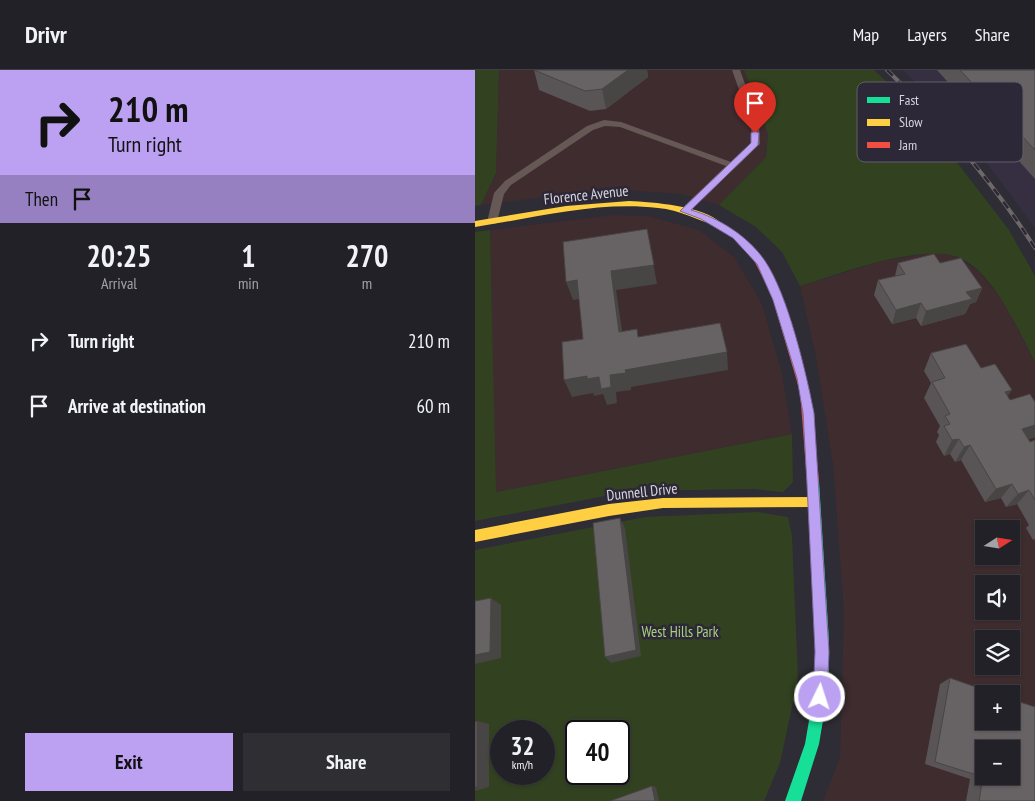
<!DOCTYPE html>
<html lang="en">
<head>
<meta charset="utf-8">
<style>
  :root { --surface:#222127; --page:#2e2e33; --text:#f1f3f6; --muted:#a2a3a7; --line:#3f3e44; --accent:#bca0f2 }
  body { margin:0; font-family:"PT Sans Narrow",sans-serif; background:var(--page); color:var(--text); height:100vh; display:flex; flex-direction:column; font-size:19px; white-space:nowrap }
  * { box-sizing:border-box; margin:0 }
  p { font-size:16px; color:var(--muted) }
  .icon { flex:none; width:28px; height:28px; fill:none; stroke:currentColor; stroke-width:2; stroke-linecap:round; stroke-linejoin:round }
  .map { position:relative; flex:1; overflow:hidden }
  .details { display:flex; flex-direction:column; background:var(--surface); width:475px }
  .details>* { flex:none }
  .hud { background:#bca0f2; color:#111; overflow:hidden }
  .needle { width:32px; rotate:78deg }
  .fabs { position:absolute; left:500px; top:450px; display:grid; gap:10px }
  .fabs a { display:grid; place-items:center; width:45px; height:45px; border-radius:0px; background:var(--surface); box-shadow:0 1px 4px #0004,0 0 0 1px var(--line); font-size:25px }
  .speed { position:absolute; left:15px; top:650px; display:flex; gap:10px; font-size:25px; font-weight:700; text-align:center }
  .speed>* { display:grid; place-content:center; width:65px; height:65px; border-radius:50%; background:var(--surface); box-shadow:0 1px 4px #0004,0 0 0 1px var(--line); line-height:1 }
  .speed small { font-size:12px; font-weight:400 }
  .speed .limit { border:2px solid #111; border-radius:8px; background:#fff; color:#111 }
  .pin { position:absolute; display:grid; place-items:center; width:42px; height:42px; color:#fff; margin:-51px -21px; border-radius:50% 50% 50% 0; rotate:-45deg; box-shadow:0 0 5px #0007 }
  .pin .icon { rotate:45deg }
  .me { position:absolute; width:55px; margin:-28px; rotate:4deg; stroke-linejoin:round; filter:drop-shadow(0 0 4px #0008) }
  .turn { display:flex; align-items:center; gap:18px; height:105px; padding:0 25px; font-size:22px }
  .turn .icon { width:65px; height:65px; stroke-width:2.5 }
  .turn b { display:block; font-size:35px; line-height:42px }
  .then { display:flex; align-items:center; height:48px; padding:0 25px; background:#0003; gap:10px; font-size:19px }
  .eta { display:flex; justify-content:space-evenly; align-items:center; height:85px; text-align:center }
  .eta b { font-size:30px; font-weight:800; line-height:35px }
  .action { display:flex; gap:10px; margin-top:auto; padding:10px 25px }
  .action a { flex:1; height:58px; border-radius:0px; background:var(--accent); color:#111; font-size:20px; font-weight:800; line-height:58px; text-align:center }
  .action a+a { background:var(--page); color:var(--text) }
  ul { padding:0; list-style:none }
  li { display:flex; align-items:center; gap:15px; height:65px; padding:0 25px }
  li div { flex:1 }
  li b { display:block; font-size:19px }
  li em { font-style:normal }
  header { display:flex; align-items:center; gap:30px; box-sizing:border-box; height:70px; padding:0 25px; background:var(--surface); border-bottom:1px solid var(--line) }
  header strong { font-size:24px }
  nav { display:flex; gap:28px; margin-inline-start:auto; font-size:18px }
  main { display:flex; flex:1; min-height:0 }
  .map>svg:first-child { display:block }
  .commercial { fill:#3e2c2f; fill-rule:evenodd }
  .built { fill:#362f42 }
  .green { fill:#324220; fill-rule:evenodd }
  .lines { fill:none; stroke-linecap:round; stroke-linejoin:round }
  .lane { fill:#665855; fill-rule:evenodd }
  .fast { fill:#16e098; fill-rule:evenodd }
  .slow { fill:#ffcf43; fill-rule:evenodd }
  .jam { fill:#f24e42; fill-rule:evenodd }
  .rail-casing { stroke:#6f6868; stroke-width:4 }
  .rail { stroke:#2d2837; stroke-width:2.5; stroke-dasharray:8; stroke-linecap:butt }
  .wall { fill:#595455 }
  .shaded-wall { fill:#484545 }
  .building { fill:#676263; stroke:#484545; fill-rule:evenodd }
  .route { fill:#bca0f2; stroke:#7a689d }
  .labels { text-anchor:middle; stroke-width:5; stroke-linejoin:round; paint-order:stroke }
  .street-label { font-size:15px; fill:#d7d4dd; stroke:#2d2837 }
  .park-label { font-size:15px; fill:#a8d17d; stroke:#2d2837 }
  .key { fill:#2d2837; stroke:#605c69; stroke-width:1 }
  .key-label { font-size:14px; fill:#d7d4dd }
</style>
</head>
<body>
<header>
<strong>Drivr</strong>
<nav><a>Map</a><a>Layers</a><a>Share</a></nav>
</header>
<main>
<section class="details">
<div class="hud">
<div class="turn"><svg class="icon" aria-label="right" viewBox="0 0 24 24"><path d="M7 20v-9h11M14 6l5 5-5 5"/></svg><div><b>210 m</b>Turn right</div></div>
<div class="then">Then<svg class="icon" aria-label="arrive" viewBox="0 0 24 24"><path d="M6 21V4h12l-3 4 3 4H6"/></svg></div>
</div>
<div class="eta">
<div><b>20:25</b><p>Arrival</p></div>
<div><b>1</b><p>min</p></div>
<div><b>270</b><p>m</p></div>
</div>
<ul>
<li><svg class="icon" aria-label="right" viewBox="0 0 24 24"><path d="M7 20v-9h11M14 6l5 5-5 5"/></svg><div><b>Turn right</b></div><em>210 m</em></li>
<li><svg class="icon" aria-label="arrive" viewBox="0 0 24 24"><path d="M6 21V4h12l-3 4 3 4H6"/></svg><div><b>Arrive at destination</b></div><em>60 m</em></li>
</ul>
<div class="action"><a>Exit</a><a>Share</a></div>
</section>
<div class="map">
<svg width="560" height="731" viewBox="0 0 560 731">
  <rect width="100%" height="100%" fill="#2e2c34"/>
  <path class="commercial" d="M24,0H269L293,64L291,87L244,135L206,124L137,119L6,135L21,103Z
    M139,145L173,146L224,160L259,187L287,234L307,303L317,364L20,422L15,160Z
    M461,182L485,188L504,202L529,232L560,292V731H348L365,687L369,542L358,395L341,288L325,216L407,191ZM509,459H536V486H509ZM509,514H536V541H509ZM509,569H536V596H509ZM509,624H536V651H509ZM509,679H536V706H509Z"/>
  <path class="built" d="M427,0H560V158L514,96L441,13Z"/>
  <path class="green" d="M0,0H24L21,103L6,135L0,136Z
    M269,0H399L441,39L534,160L560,206V292C544,261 518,202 485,188C447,172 364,204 325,216L307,182L281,157L244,135L291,87L293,64Z
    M15,160L21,422L317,364L318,412L308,422L278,419L156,421L0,451V162Z
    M283,442L313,447L317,466L323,609L305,693L289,731H0V480L170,447ZM26,661H69V704H26ZM101,661H144V704H101Z"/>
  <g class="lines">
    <path class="lane" d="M257,0H265L284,53L285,74L212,143L209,144L204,141L251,96L145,57L130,56L118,60L36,115L29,124L22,152L20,154H14L12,152L19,123L30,111L112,56L129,50L146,52L256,92L277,73L276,53Z"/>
    <path class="fast" d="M338,406L342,407L344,411L354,571V615L344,674L326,731H310L330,674L340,615V571L332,411L334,407Z"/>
    <path class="slow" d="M154,131C177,132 229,136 246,153L242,156C222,150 205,140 183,138C122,131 60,148 0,157V151L91,136Z
      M339,427L343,428L345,432L343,436L339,437L188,438L134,446L0,472V460L134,434L188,428Z"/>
    <path class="jam" d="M242,150L264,164L284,183L306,223L335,322L344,411L342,415L338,416L334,415L332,411L325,322L296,223L277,187L258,168L239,155L238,153Z"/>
    <defs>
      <path id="rail" d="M412,0C468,54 518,112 560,178"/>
    </defs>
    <use href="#rail" class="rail-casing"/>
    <use href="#rail" class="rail"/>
  </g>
  <path class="wall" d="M59,0H172L173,7L131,39L115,41L64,20Z
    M462,0H560V109Z
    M423,193H465L507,218L501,232L495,234L490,244L446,256L441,248L417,254L399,225L403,210L420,206Z
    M456,283L506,298L532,326L535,330L560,332V367L554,369L555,372L560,370V469L558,470L551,458L554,455L542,434L531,437L526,428L510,432L486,390L480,392L475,384L469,386L461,372L464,365L462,362L465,356L449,328L456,313L449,301Z
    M475,608L560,731H491L495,709L450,694L465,614Z"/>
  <path class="shaded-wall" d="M153,0H172L173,7L131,39L127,19Z
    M172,159L182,214L141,220L150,280L144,262L136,201Z
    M102,210L109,228L98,230L91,212Z
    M507,218L501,232L495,234L490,244L446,256L451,241L491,222Z
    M446,233L441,248L417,254L421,240Z
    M252,282L253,300L156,317V320L141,322L142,333L132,335L128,324L119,326L118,323L97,327L89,310L112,306L135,305L150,300Z
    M537,320L526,336L530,322Z
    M560,355V367L536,375L547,359Z
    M484,369L475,384L469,386L477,370Z
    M495,375L486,390L480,392L489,377Z
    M537,414L526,428L510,432L521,419Z
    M554,420L542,434L531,437L543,424Z
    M145,448L150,458L166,586L136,593L130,587Z
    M16,528L26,535V588L0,594V585Z
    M2,651L14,654V717L0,721Z
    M177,716L181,717L184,731H180Z"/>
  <path class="building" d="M59,0H153L127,19L110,21Z
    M485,0H560V80Z
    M172,159L179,195L136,201L144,262L162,259L163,267L245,253L252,282L150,300L151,303L135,305L136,317L126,319L124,307L112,309V306L89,310L87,272L108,269L102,210L91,212L88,172Z
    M459,184L465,193L486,188L507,218L491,222L497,229L451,241L446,233L421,240L403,210L430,204L423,193Z
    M491,274L506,298L520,294L537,320L530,322L535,330L555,324L560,332V355L547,359L555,372L560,370V430L554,420L543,424L537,414L521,419L495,375L489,377L484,369L477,370L469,356L475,354L470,346L475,344L457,312L470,308L456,283Z
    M145,448L161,580L130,587L118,453Z
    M16,528L15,582L0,585V531Z
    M475,608L521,624H509V651H536V629L560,637V731H504L508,707L460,692ZM509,679H536V706H509Z
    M2,651V717H0V652Z
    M177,716L180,731H135Z"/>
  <path class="route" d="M280,61L284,63L283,75L216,140C244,148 273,166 290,191C313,225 331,302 339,343L354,582L352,627L350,632L345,634L340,632L338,627L340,582L332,414L328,343L322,308L298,230L282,194L258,168L226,149L205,141L276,73V63Z"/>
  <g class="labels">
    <g class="street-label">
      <text transform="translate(111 125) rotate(-6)" y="5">Florence Avenue</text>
      <text transform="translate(167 422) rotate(-6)" y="5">Dunnell Drive</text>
    </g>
    <g class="park-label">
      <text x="205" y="567">West Hills Park</text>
    </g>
  </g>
  <rect x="382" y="12" width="166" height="80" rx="8" class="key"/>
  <rect x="392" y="27" width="23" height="6" fill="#16e098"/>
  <rect x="392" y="49" width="23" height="7" fill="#ffcf43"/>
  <rect x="392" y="72" width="23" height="6" fill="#f24e42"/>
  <g class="key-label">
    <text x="424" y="35">Fast</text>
    <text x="424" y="57">Slow</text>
    <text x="424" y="80">Jam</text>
  </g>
</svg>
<div class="fabs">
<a><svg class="needle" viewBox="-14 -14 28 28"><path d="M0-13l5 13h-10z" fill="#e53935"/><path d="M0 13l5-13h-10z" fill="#a2a3a7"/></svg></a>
<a><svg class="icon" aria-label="sound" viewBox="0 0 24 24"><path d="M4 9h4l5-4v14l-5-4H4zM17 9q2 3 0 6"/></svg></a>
<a><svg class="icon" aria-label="layers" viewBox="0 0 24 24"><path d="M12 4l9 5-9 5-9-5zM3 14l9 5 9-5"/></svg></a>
<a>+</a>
<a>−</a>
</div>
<div class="speed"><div>32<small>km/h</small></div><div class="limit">40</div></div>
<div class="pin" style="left:280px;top:63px;background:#d93025"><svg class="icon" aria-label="arrive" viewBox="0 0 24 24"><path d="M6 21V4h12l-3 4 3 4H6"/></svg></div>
<svg class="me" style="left:345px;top:627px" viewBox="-20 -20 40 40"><circle r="17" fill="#bca0f2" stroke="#fff" stroke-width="3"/><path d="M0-11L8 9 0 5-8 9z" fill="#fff"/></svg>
</div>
</main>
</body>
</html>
